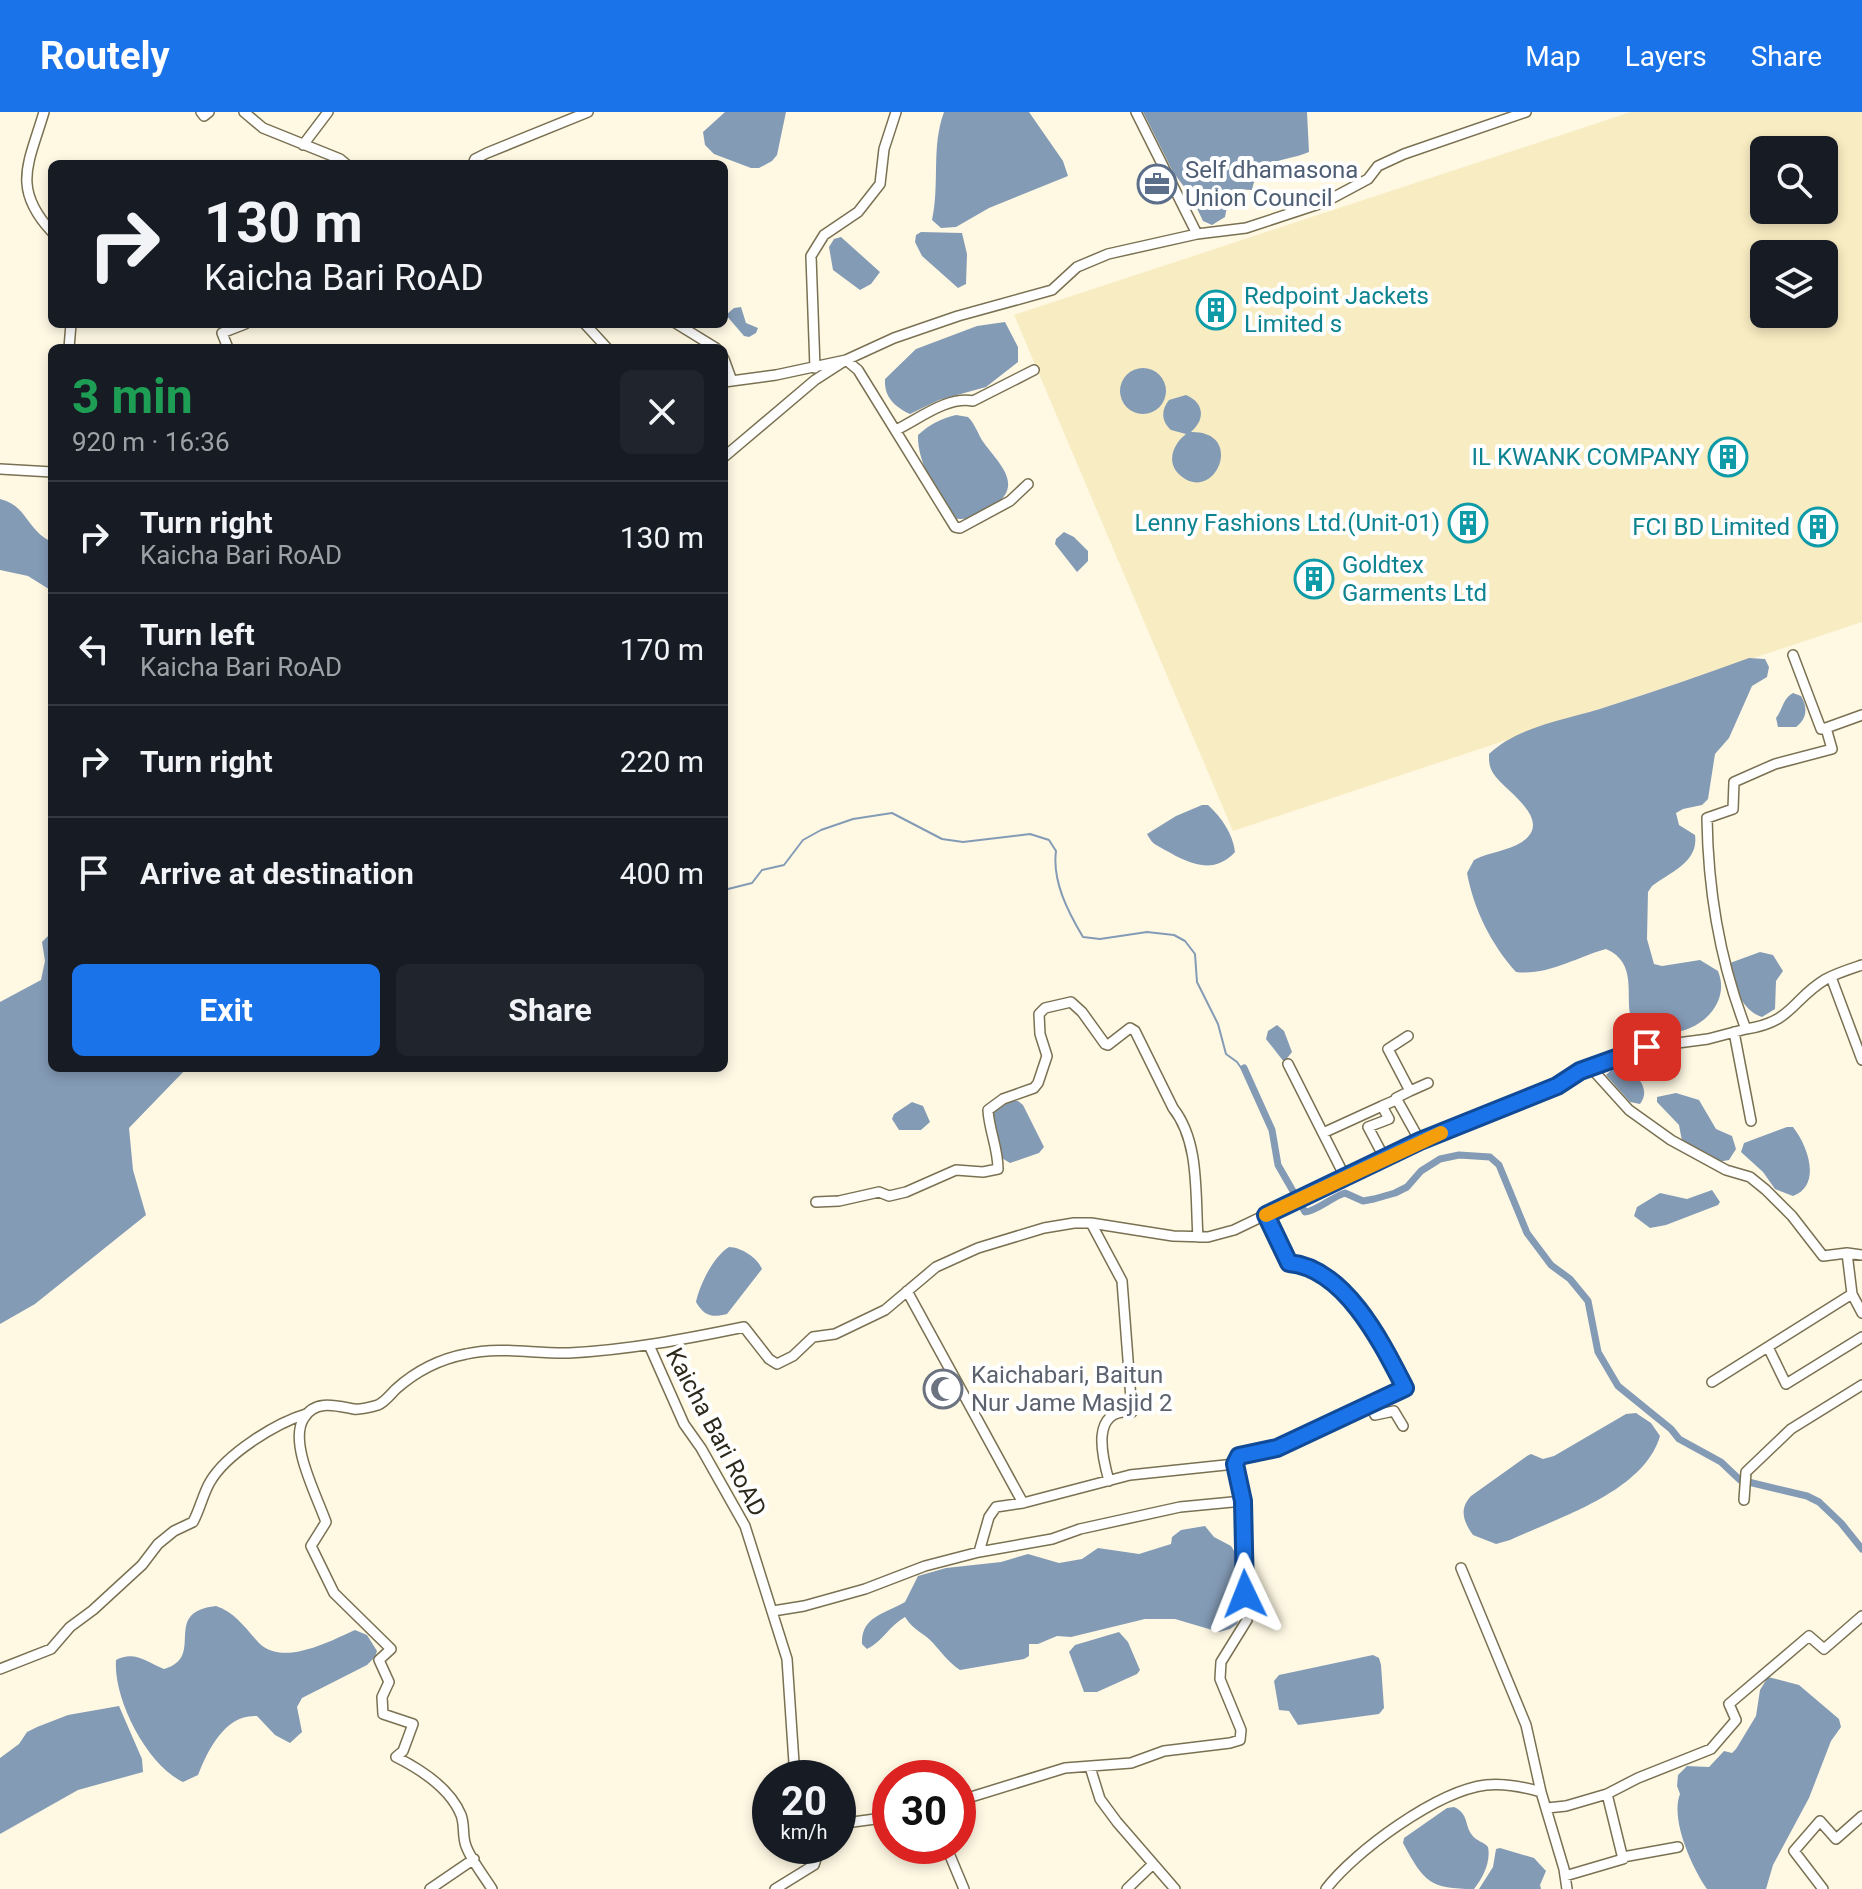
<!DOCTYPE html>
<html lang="en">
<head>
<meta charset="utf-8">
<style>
  :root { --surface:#171b24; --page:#20242c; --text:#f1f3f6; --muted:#9ea1a6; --line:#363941; --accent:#1a73e8 }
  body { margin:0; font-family:Roboto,sans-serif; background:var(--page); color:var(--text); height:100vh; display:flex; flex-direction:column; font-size:30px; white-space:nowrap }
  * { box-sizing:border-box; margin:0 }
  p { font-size:26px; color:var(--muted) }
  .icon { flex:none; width:44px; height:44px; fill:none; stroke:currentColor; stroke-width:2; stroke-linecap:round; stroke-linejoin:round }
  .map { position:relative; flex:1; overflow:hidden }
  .side { position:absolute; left:48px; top:232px; width:680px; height:728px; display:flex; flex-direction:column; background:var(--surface); border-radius:12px; box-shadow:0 4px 12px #0003 }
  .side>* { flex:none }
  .hud { position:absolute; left:48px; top:48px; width:680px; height:168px; border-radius:12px; box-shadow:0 4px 12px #0003; background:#171b24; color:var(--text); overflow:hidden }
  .tools { position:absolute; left:1750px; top:24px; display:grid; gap:16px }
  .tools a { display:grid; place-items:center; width:88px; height:88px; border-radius:12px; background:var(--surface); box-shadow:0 4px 12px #0003; font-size:40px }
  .speed { position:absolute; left:752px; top:1648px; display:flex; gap:16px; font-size:40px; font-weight:700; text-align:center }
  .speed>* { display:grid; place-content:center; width:104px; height:104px; border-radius:50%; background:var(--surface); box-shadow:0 4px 12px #0003; line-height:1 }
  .speed small { font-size:20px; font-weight:400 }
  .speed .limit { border:12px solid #d22; background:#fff; color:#111 }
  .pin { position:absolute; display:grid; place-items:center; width:68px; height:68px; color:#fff; margin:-34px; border-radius:16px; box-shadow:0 4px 12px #0006 }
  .me { position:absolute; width:88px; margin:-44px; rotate:358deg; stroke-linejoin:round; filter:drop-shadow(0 0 6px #0008) }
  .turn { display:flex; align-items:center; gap:28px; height:168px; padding:0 24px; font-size:36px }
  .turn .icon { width:104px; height:104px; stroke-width:2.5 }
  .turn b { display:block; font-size:56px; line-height:68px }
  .round { display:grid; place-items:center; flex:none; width:84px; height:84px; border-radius:12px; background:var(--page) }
  .head { display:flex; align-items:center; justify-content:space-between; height:136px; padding:0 24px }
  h1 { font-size:48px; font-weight:700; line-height:60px; color:#1e9e55 }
  .cta { display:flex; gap:16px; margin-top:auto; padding:16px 24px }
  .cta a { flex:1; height:92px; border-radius:12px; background:var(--accent); color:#fff; font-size:32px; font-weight:700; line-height:92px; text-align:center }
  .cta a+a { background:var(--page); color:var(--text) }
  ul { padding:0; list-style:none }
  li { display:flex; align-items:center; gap:24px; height:112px; padding:0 24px; border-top:2px solid var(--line) }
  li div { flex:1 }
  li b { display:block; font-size:30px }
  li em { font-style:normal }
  header { display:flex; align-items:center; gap:48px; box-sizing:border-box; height:112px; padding:0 40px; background:var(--accent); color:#fff }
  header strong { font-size:38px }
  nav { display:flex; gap:44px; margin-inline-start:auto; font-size:28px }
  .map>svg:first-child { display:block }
  .built { fill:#f8ecc2; fill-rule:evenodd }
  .water { fill:#849bb6 }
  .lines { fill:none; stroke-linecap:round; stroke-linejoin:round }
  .stream { stroke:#849bb6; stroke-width:2 }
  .canal { stroke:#849bb6; stroke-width:7 }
  .minor-casing { stroke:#7a7152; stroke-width:12 }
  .minor { stroke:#fff; stroke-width:9 }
  .route-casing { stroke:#114b97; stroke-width:20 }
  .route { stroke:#1a73e8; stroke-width:14 }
  .slow { stroke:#f59e0b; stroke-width:14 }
  .labels { text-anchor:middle; stroke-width:8; stroke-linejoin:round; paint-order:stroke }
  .service-label { font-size:24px; fill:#4e5e75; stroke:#fff; text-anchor:start }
  .culture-label { font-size:24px; fill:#0d838f; stroke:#fff; text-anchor:end }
  .worship-label { font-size:24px; fill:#5b616d; stroke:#fff; text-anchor:start }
  .street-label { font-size:24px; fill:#2c281b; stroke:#fff }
</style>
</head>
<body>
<header>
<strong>Routely</strong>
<nav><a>Map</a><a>Layers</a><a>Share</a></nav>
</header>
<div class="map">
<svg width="1862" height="1777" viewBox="0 0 1862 1777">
  <rect width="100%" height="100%" fill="#fff9e4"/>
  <path class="built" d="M1631,0H1862V510L1233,719L1014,203ZM1764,38H1824V98H1764ZM1764,142H1824V202H1764Z"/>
  <path class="water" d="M725,0H786L777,43L772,49L759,56H751L714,42L705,33L703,20Z
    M944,0H1029L1063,49L1068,64L989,96L956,115L941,116L932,108C940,72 931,35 944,0Z
    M1143,0H1307L1309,40C1284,51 1259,44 1252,78L1234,77L1229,84L1225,105L1212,113L1203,109L1191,84L1173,60Z
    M921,120L962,121L967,142L966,172L958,176L922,144L915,130L916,123Z
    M841,125L880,160L871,172L860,178L833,158L829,135L834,127Z
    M741,195L746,211L758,216L756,221L749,225L744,224L726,203L734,196Z
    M1005,210L1018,235V250L986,275L939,288L910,302C894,294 884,285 885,267L916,237L977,214Z
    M1120 279a23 23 0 1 1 46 0a23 23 0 1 1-46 0Z
    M1186,283C1205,291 1205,308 1191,320C1246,319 1215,392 1181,364C1165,351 1173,332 1186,322L1171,318C1161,309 1161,298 1169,288Z
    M956,303L968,305C976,313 978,323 984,331C1001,354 1026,375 989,397C979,404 965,409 954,406C938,383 917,351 918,323C930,312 940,307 956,303Z
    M0,387C28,394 26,418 52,430V479L28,464L0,458Z
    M1064,420L1074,425L1088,439V449L1077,460L1055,432L1056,427Z
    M1749,546L1765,547L1769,555L1767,565L1752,574L1729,626L1715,642L1708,687L1702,693L1683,697L1676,701L1679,713L1695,723C1699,750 1670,760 1652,774L1648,780L1647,827L1654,852L1662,854L1700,848L1718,859C1731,891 1701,919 1670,921C1659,922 1648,919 1638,918C1617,898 1645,854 1606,837C1577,845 1547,864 1516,860C1491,832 1474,798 1467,761L1474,748C1489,740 1508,739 1522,730C1555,707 1504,679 1493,661C1489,654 1489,650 1489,642C1519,613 1571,607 1609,594C1656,579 1703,563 1749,546Z
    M1793,581L1801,584C1808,595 1807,607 1796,615H1778L1776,606C1783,597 1783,586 1793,581Z
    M1202,693H1208C1222,706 1233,722 1235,740C1213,764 1188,751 1165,738C1155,732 1153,733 1147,722L1176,704Z
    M52,820V956H187L129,1016L133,1058L146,1103L35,1192L0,1212V890L41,868L45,849L42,830Z
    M1760,840L1773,843L1783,859L1776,869L1775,897L1762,905C1741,898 1735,875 1730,856V851Z
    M1277,913L1284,919L1292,940L1284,950L1266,927L1268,919Z
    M1622,953C1636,961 1652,977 1640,992L1630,990L1606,963L1616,954Z
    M1676,981L1699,988L1716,1017L1732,1024L1736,1037L1729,1048L1718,1050L1682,1029L1679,1013L1657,990V985Z
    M1009,989H1018L1023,993L1044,1035L1039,1041L1010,1051L1000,1045L992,1000L998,993Z
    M912,990L923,994L930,1010L921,1018H899L892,1007L894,1002Z
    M1787,1015H1793C1808,1034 1822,1073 1793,1084L1775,1077L1763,1060L1741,1040L1744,1031Z
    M1712,1078L1720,1090L1718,1093L1666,1113L1650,1116L1634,1104L1637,1095L1660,1081L1687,1087Z
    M729,1135C741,1135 758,1146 762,1157L727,1202C712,1206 704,1204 696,1190C700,1172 713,1145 729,1135Z
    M1636,1301L1651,1311L1660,1324C1644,1380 1557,1406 1510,1428L1496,1432L1473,1423C1463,1409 1459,1397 1471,1384L1527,1344L1531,1342L1543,1347L1554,1344L1626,1302Z
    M1205,1414L1214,1425L1231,1434L1236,1442L1240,1504L1237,1512L1230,1517L1219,1520L1175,1507H1145L1071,1525L1057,1524L1038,1532H1029V1544L1024,1547L960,1558C948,1550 942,1541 933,1531C923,1520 914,1519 905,1505C890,1513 882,1530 867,1537L862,1532C861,1504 885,1502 905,1490L918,1464L946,1456L1001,1450L1028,1442L1059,1451L1082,1447L1098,1436L1139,1442L1171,1432L1172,1425L1181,1418Z
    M216,1494C235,1500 246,1517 259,1531C283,1555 330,1529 355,1518L367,1523L377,1539L375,1545L367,1553L302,1586L297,1595L302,1620L290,1631L275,1623L257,1604C225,1602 208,1638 198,1663L183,1670C147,1653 113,1587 116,1548C134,1538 147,1550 164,1557C207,1545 160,1500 216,1494Z
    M1119,1520L1128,1530L1140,1558L1137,1562L1097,1580H1084L1069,1540L1075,1533Z
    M1373,1543L1379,1546L1381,1553L1384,1596L1379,1602L1298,1613L1289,1599L1279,1598L1274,1569L1279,1563Z
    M1768,1565L1799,1573L1839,1607L1841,1615L1831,1629L1809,1686L1773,1753L1766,1777H1707C1692,1756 1670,1707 1680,1682L1677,1674L1678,1663L1687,1654L1709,1655L1724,1639L1732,1641L1736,1637L1756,1604L1760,1578Z
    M119,1594L142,1647L143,1660L78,1678L0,1722V1646L19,1632L27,1620L37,1615L68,1603Z
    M1454,1695C1469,1702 1464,1712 1472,1723C1476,1729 1484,1730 1488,1735C1491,1750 1483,1766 1474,1777C1430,1777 1424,1770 1403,1731L1404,1726L1447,1696Z
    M1500,1736L1534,1746L1546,1759L1540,1773L1541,1777H1479L1493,1755L1496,1737Z"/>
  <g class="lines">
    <path class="stream" d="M724,778L752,771L762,758L784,753L803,728L821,718L853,707L892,701L942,727L963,730L1030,722L1049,728L1056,739C1052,769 1068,800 1083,825L1100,827L1147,820L1174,823L1185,829L1195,842L1197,870L1218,912L1226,942L1237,950L1252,971"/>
    <path class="canal" d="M1244,956L1272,1018L1278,1053L1305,1100C1315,1100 1332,1085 1345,1081L1363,1089L1374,1087L1395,1081L1407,1075L1421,1059L1440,1047L1459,1043L1490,1045L1499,1053L1527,1121L1551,1153L1570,1167L1588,1189L1598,1240L1618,1274L1671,1317L1679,1327L1721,1350L1740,1368L1807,1384L1819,1390L1841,1411L1862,1437"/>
    <defs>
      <path id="minor" d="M44,0C29,51 11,76 52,120
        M201,0L204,4L209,0
        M244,0L263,16L340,47L346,52
        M1136,0L1197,122
        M303,33L328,0
        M473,52L475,47L487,41L588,0
        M585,212L607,236
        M677,212L716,236
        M69,236L71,212
        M228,236L222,221L245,212
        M724,247L732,269
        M815,256L811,144L824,123L858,100L880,72L884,37L896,0
        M724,270L776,263L846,248L858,258L955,415L960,416L1010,389L1028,372
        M896,318C919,307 947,284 973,289L1034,258
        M724,345L815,268L846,248L894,226L958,204L1052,178L1077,155L1108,142L1197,122L1246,116L1325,90L1368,67L1378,54L1404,42L1526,0
        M0,357L52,360
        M1793,543L1821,617L1826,616
        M1862,603L1826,616L1832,637L1775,652L1734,670L1733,697L1707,706C1708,778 1720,850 1746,917C1793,910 1792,887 1826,867C1837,861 1850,857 1862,853
        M1831,865L1862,948
        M1734,920L1751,1009
        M1408,924L1388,937L1410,979L1396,986L1420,1029
        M1288,952L1345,1065
        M1591,956L1647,935L1708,927L1746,917
        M1410,979L1428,971
        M1323,1021L1382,994
        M1385,1047L1368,1015L1389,1007L1382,994L1396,988
        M816,1090L839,1089L879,1080L889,1084L906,1080L956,1058L983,1060L998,1057C998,1036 989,1018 988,998L1003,987L1034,976L1038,971L1047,944L1040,922L1039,902L1045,896L1071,890L1082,900L1105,932L1108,933L1130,916L1135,919L1173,996C1200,1030 1195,1083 1198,1125
        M1091,1111L1122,1169L1132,1300C1090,1296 1102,1344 1109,1369
        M1847,1141L1862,1143
        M907,1179L1023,1391
        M649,1233L684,1312L701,1336L745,1414L787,1547L795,1666
        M1768,1235L1786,1272L1862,1225
        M1712,1270L1852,1182
        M1370,1292L1375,1303L1394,1299L1403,1314
        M1744,1388L1746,1360L1791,1317L1862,1273
        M979,1440L989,1405L996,1395L1023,1391L1130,1363L1235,1352
        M1461,1456L1526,1613L1541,1680L1564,1757L1567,1777
        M773,1499L804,1494L865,1477L925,1454L979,1440L1052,1427L1080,1417L1180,1395L1243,1389
        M0,1557L51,1537L70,1515L93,1498L142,1453L158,1432L174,1419L193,1410C200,1397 203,1382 210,1370C226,1342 276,1311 306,1302
        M1090,1655L1100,1687L1117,1710L1175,1777
        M958,1689L1065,1656L1131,1651L1164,1639L1230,1631L1240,1628L1241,1618L1220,1567L1221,1550L1247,1508L1243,1389L1235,1352L1243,1342L1277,1336L1405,1276C1382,1230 1346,1157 1289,1151L1266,1103
        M1547,1696L1566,1694L1607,1682L1638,1666L1711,1637L1736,1608L1729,1592L1809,1524L1824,1537L1862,1504
        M838,1712L890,1705
        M946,1734L964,1777
        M1623,1745L1678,1735
        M1565,1764L1623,1747L1607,1682
        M430,1777L474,1747
        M492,1777C484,1764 471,1748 466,1734C462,1724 465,1713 461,1703C450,1676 420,1657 396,1645L403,1639L413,1612L383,1602L382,1585L389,1570L379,1548L391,1537L334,1481L311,1434L326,1410C317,1384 288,1330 304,1306C315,1287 337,1294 354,1297C360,1298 371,1295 378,1293C385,1290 390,1283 396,1277C415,1260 440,1247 466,1242C500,1234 534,1242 569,1241C628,1238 686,1227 744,1215L769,1247L777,1252L793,1244L813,1225L835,1222L885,1198L936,1155L978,1136L1044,1116L1074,1111H1091L1173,1124L1208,1125L1234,1118L1420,1029L1557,974L1580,959L1591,956L1629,998L1671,1028L1726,1058L1750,1065L1766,1078L1792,1104L1823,1144L1847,1141L1852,1182L1862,1201
        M775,1777L814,1753L816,1747L811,1734
        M1127,1777L1153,1752
        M1326,1777C1355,1739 1437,1679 1486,1673C1504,1671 1524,1675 1541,1680
        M1823,1777L1794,1739L1820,1709L1836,1727L1862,1704"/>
    </defs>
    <use href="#minor" class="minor-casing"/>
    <use href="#minor" class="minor"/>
  </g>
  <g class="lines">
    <defs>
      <path id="route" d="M1245,1482L1243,1389L1235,1352L1239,1344L1277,1336L1405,1276C1382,1231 1345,1156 1289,1151L1266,1103L1420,1029L1557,974L1580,959L1647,935"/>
    </defs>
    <use href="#route" class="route-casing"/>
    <use href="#route" class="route"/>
    <path class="slow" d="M1266,1103L1441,1021"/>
  </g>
  <defs>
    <symbol id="office-ring" viewBox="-11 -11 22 22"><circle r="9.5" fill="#fff" stroke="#5c6f8a" stroke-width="1.5"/><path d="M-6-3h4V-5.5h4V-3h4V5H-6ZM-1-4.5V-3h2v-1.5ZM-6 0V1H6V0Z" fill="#5c6f8a"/></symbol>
    <symbol id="building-ring" viewBox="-11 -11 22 22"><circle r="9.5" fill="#fff" stroke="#0f9aa8" stroke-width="1.5"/><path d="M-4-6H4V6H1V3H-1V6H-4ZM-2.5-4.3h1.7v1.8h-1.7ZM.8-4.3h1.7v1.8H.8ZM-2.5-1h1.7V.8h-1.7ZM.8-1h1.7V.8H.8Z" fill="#0f9aa8"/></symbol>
    <symbol id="mosque-ring" viewBox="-11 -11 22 22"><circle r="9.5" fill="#fff" stroke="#6b7280" stroke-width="1.5"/><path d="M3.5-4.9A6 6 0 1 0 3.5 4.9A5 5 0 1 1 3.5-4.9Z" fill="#6b7280"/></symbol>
  </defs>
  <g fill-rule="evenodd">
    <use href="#office-ring" x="1135" y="50" width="44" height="44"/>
    <use href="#building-ring" x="1194" y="176" width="44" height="44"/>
    <use href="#building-ring" x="1706" y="323" width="44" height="44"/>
    <use href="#building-ring" x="1446" y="389" width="44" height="44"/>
    <use href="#building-ring" x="1796" y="393" width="44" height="44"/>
    <use href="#building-ring" x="1292" y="445" width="44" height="44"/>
    <use href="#mosque-ring" x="921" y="1255" width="44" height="44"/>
  </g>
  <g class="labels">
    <g class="service-label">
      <text x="1185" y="66">Self dhamasona<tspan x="1185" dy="28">Union Council</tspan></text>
    </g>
    <g class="culture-label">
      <text x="1244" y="192" text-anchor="start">Redpoint Jackets<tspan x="1244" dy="28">Limited s</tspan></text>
      <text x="1700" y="353">IL KWANK COMPANY</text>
      <text x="1440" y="419">Lenny Fashions Ltd.(Unit-01)</text>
      <text x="1790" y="423">FCI BD Limited</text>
      <text x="1342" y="461" text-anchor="start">Goldtex<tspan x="1342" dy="28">Garments Ltd</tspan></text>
    </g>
    <g class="worship-label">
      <text x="971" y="1271">Kaichabari, Baitun<tspan x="971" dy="28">Nur Jame Masjid 2</tspan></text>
    </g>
    <g class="street-label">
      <text transform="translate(716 1320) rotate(62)" y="8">Kaicha Bari RoAD</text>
    </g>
  </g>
</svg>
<div class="tools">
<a><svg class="icon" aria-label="search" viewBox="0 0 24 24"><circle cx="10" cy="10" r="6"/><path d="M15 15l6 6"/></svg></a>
<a><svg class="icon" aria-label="layers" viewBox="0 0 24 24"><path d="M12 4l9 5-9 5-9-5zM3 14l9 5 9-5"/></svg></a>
</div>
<div class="speed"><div>20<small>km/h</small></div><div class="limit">30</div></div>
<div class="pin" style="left:1647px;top:935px;background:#d93025"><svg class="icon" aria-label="arrive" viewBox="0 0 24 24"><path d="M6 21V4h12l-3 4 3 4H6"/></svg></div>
<svg class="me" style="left:1245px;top:1482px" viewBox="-20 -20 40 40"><path d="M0-17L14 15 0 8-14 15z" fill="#1a73e8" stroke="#fff" stroke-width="4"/></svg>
<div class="hud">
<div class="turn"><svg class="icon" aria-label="right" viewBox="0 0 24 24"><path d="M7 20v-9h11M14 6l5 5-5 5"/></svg><div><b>130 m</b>Kaicha Bari RoAD</div></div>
</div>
<section class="side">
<div class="head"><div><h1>3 min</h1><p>920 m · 16:36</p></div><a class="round"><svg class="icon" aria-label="close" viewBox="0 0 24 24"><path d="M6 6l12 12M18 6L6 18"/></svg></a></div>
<ul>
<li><svg class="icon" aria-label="right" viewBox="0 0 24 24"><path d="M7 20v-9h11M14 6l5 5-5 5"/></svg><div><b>Turn right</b><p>Kaicha Bari RoAD</p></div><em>130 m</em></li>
<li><svg class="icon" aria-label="left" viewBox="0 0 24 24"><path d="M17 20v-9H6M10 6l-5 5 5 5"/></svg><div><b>Turn left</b><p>Kaicha Bari RoAD</p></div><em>170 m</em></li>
<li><svg class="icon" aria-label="right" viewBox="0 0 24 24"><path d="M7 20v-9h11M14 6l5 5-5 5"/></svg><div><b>Turn right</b></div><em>220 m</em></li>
<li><svg class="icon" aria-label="arrive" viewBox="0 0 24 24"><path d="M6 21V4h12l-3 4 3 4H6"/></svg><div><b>Arrive at destination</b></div><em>400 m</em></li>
</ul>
<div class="cta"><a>Exit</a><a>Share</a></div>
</section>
</div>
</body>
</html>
